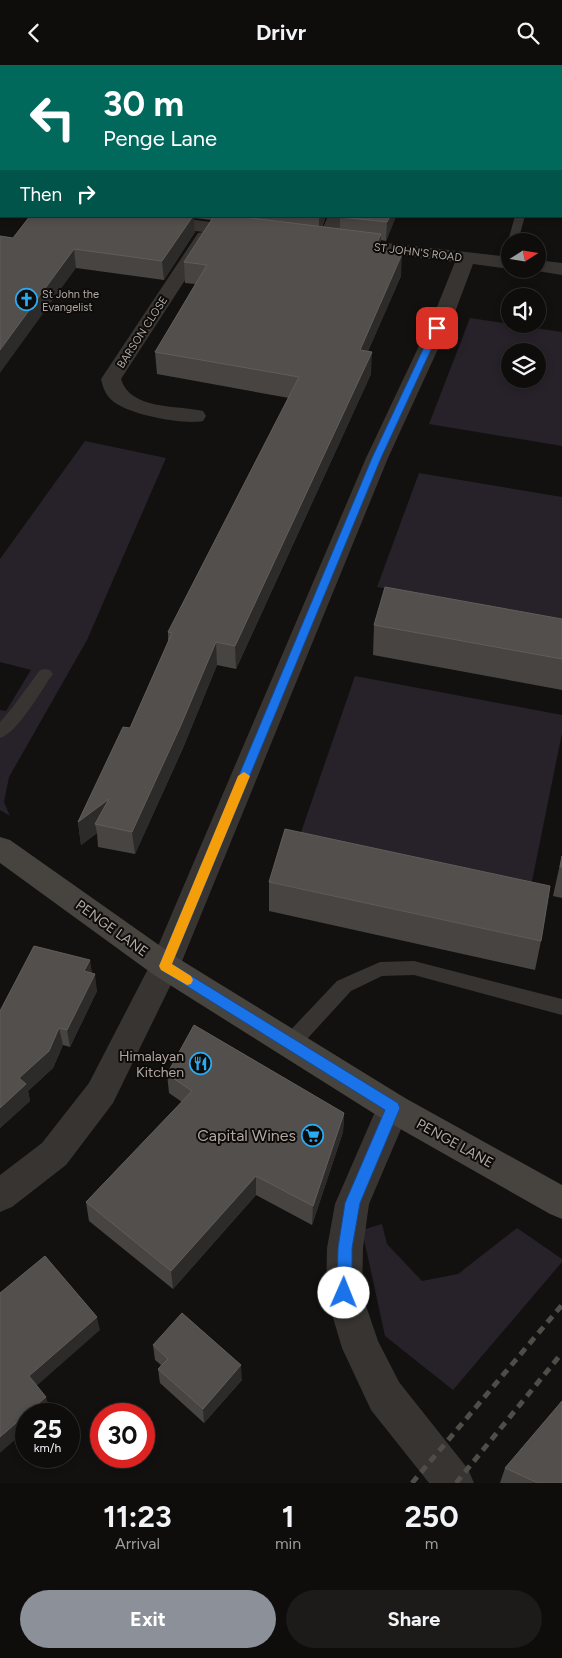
<!DOCTYPE html>
<html lang="en">
<head>
<meta charset="utf-8">
<style>
  :root { --surface:#0e0d0c; --page:#1c1b1a; --text:#f1f3f6; --muted:#9b9c9d; --line:#2e2d2d; --accent:#8c9099 }
  body { margin:0; font-family:Figtree,sans-serif; background:var(--page); color:var(--text); height:100vh; display:flex; flex-direction:column; font-size:19px; white-space:nowrap }
  * { box-sizing:border-box; margin:0 }
  p { font-size:16px; color:var(--muted) }
  .icon { flex:none; width:28px; height:28px; fill:none; stroke:currentColor; stroke-width:2; stroke-linecap:round; stroke-linejoin:round }
  .map { position:relative; height:1418px; overflow:hidden }
  .drawer { display:flex; flex-direction:column; background:var(--surface); flex:1 }
  .drawer>* { flex:none }
  .hud { position:absolute; left:0px; top:0px; width:562px; height:152px; box-shadow:0 2px 8px #0003,0 0 0 1px var(--line); background:#00695c; color:#fff; overflow:hidden }
  .needle { width:32px; rotate:78deg }
  .fabs { position:absolute; left:501px; top:168px; display:grid; gap:10px }
  .fabs a { display:grid; place-items:center; width:45px; height:45px; border-radius:50%; background:var(--surface); box-shadow:0 2px 8px #0003,0 0 0 1px var(--line); font-size:25px }
  .speed { position:absolute; left:15px; top:1338px; display:flex; gap:10px; font-size:25px; font-weight:700; text-align:center }
  .speed>* { display:grid; place-content:center; width:65px; height:65px; border-radius:50%; background:var(--surface); box-shadow:0 2px 8px #0003,0 0 0 1px var(--line); line-height:1 }
  .speed small { font-size:12px; font-weight:400 }
  .speed .limit { border:8px solid #d22; background:#fff; color:#111 }
  .pin { position:absolute; display:grid; place-items:center; width:42px; height:42px; color:#fff; margin:-21px; border-radius:10px; box-shadow:0 2px 8px #0006 }
  .me { position:absolute; width:55px; margin:-28px; rotate:1deg; stroke-linejoin:round; filter:drop-shadow(0 0 4px #0008) }
  .turn { display:flex; align-items:center; gap:18px; height:105px; padding:0 20px; font-size:22px }
  .turn .icon { width:65px; height:65px; stroke-width:2.5 }
  .turn b { display:block; font-size:35px; line-height:42px }
  .then { display:flex; align-items:center; height:48px; padding:0 20px; background:#0003; gap:10px; font-size:19px }
  .eta { display:flex; justify-content:space-evenly; align-items:center; height:85px; text-align:center }
  .eta b { font-size:30px; font-weight:700; line-height:35px }
  .primary-button { display:flex; gap:10px; margin-top:auto; padding:10px 20px }
  .primary-button a { flex:1; height:58px; border-radius:30px; background:var(--accent); color:#fff; font-size:20px; font-weight:700; line-height:58px; text-align:center }
  .primary-button a+a { background:var(--page); color:var(--text) }
  header { display:flex; justify-content:space-between; align-items:center; height:65px; padding:0 20px; background:var(--surface); font-size:22px; font-weight:700 }
  .map>svg:first-child { display:block }
  .green { fill:#272129; fill-rule:evenodd }
  .lines { fill:none; stroke-linecap:round; stroke-linejoin:round }
  .lane { fill:#373431; fill-rule:evenodd }
  .street { fill:#373431; fill-rule:evenodd }
  .secondary { fill:#47433f; fill-rule:evenodd }
  .primary { stroke:#56514d; stroke-width:28 }
  .rail { stroke:#504c48; stroke-width:5; stroke-dasharray:8 6; stroke-linecap:butt }
  .wall { fill:#474441 }
  .shaded-wall { fill:#2d2b29 }
  .building { fill:#534f4c; stroke:#625d59 }
  .route { fill:#1a73e8; stroke:#114b97 }
  .slow { fill:#f59e0b }
  .labels { text-anchor:middle; stroke-width:4; stroke-linejoin:round; paint-order:stroke }
  .far-street-label { font-size:11px; fill:#b3a8a1; stroke:#0d0c0b }
  .far-poi-label { font-size:11px; fill:#b3a8a1; stroke:#0d0c0b; text-anchor:start }
  .street-label { font-size:14px; fill:#b3a8a1; stroke:#0d0c0b }
  .poi-label { font-size:14px; fill:#b3a8a1; stroke:#0d0c0b; text-anchor:end }
  .near-poi-label { font-size:16px; fill:#b3a8a1; stroke:#0d0c0b; text-anchor:end }
</style>
</head>
<body>
<header><svg class="icon" aria-label="back" viewBox="0 0 24 24"><path d="M15 5l-7 7 7 7"/></svg>Drivr<svg class="icon" aria-label="search" viewBox="0 0 24 24"><circle cx="10" cy="10" r="6"/><path d="M15 15l6 6"/></svg></header>
<div class="map">
<svg width="562" height="1418" viewBox="0 0 562 1418">
  <rect width="100%" height="100%" fill="#121110"/>
  <path class="green" d="M470,253L562,267V381L429,359ZM510,286H538V314H510Z
    M85,376L166,393L87,575L9,712L4,737L10,751L0,745V645L6,646L31,605L0,597V494Z
    M419,408L562,432V555L377,522Z
    M355,611L562,650V668L531,821L299,773Z
    M382,1159L387,1179L422,1216L458,1209L517,1163L562,1194V1197L453,1325L385,1271L362,1165Z"/>
  <g class="lines">
    <path class="lane" d="M561,119H562V125H561Z
      M515,151H525L518,176H510V178L508,176Z
      M510,184V201L503,200L501,198L505,187Z
      M45,604L50,605L53,609L50,613C40,628 17,668 0,673V657L12,643L40,605Z
      M414,896L562,934V950L414,910L382,911L351,926L297,985L290,987L283,985L280,979L283,973L337,916L380,897Z"/>
    <path class="street" d="M0,132H1V142H0Z
      M108,151H164L243,161L249,162L252,166L249,170L243,171L206,167L210,168L213,172L121,314C130,345 177,340 203,346L206,351L203,356C183,360 131,350 114,337C106,331 103,323 101,314L198,168L203,167L117,156L111,155Z
      M328,151H346L332,180L326,181L320,180L317,176Z
      M343,173L510,192V204L473,199L455,247L388,393L180,901L113,1038L66,1100L12,1142L0,1147V1110L42,1078L89,1018L150,900L366,393L435,247L455,197L337,182L334,178L337,174Z
      M538,195L562,198V210L531,205L538,204Z
      M393,1028L405,1033L410,1043L369,1139L363,1183L362,1229L378,1276L399,1317L468,1404L474,1418H429L371,1345L342,1283L326,1229L327,1183L335,1139L381,1033Z"/>
    <path class="secondary" d="M0,772L10,775L176,892L405,1033L562,1120V1154L550,1149L381,1053L154,910L0,798Z"/>
    <path class="primary" d="M74,1L75,0
      M0,69L1,68"/>
    <path class="rail" d="M412,1418L562,1240
      M456,1418L562,1288"/>
  </g>
  <path class="wall" d="M312,0H562V35H561V1H312Z
    M1,93V115H0V94Z
    M30,151H326L322,162L340,164V152L396,151L386,176L381,175L380,186L401,211L368,286L371,309L236,604L217,600L183,683L135,789L98,782L97,768L81,780L78,757L130,663L168,577V567L289,333L157,309L155,287L195,219L185,218L184,197L211,155L194,153L195,167L164,215L76,203L13,173Z
    M562,554V625L373,590L374,560Z
    M562,790V833L553,831Z
    M269,817L541,876L535,905L269,846Z
    M92,908L97,926L70,982L63,980L53,1003L28,1026L30,1036L0,1063V946Z
    M167,1009L344,1048L343,1067L312,1160L256,1130L173,1224L89,1156L86,1137L182,1037L169,1028Z
    M153,1280L242,1315L204,1358L160,1318L158,1304L161,1300L155,1295Z
    M505,1403L562,1418H500Z"/>
  <path class="shaded-wall" d="M240,0H254L253,1H239Z
    M193,151H194L195,167L164,215L162,196Z
    M319,151H326L319,168Z
    M390,151H396L386,176L387,157Z
    M381,169L380,190L374,185Z
    M74,184L76,203L0,308V285Z
    M402,189L401,211L359,307L360,285Z
    M372,287L371,309L236,604L235,581Z
    M216,577L217,600L183,683L135,789L132,767Z
    M109,734L95,759L97,768L81,780L78,757Z
    M90,895L93,912L95,909L97,926L70,982L67,965L84,906Z
    M59,963L63,980L53,1003L28,1026L30,1036L0,1063V1043L19,1013Z
    M344,1048L343,1067L312,1160L313,1141Z
    M256,1111V1130L173,1224L171,1206Z
    M97,1252L100,1265L33,1324L29,1311Z
    M241,1300L242,1315L204,1358L203,1344Z
    M46,1332L50,1344L45,1349H26Z
    M26,1349V1365L0,1388V1372Z"/>
  <path class="building" d="M92,0H240L239,1H91Z
    M312,0H358V1H312Z
    M359,0H562V18H561V1H373Z
    M30,151H193L162,196L74,184L0,285V171L13,173Z
    M214,151H235L381,169L374,185L402,189L360,285L372,287L235,581L216,577L181,660L132,767L95,759L109,734L78,757L123,662L130,663L172,568L168,567L299,312L155,287L207,200L184,197Z
    M341,151H390L387,157L340,152Z
    M385,522L562,554V594L374,560Z
    M285,764L550,821L541,876L269,817Z
    M562,791V802H560Z
    M34,881L90,895L84,906L95,909L67,965L59,963L49,986L19,1013L26,1019L0,1043V946Z
    M194,960L344,1048L313,1141L256,1111L171,1206L86,1137L192,1026L167,1009Z
    M45,1191L97,1252L29,1311L46,1332L0,1372V1228Z
    M182,1248L241,1300L203,1344L158,1304L168,1294L153,1280Z
    M562,1336V1418H538L505,1403Z"/>
  <path class="route" d="M437,260L441,263L381,393L172,899L398,1038L400,1043L360,1138L352,1183V1228L350,1234L344,1236L339,1234L337,1228L338,1183L345,1138L385,1045L161,905L159,901L372,393L433,263Z"/>
  <path class="slow" d="M244,707L250,711L172,899L191,911L193,915L191,919L187,920L161,905L159,901L238,711Z"/>
  <defs>
    <symbol id="church-ring" viewBox="-11 -11 22 22"><circle r="9.5" fill="#0d0c0b" stroke="#27abf3" stroke-width="1.5"/><path d="M-1.2-6h2.4v3.5h3.3v2.4h-3.3V6h-2.4V-.1h-3.3v-2.4h3.3Z" fill="#27abf3"/></symbol>
    <symbol id="restaurant-ring" viewBox="-11 -11 22 22"><circle r="9.5" fill="#0d0c0b" stroke="#27abf3" stroke-width="1.5"/><path d="M-5-6h1v4h1v-4h1v4h1v-4h1v5L-1.5 .5V6h-2V.5L-5-1ZM5-6V6H3V1.5H1.5Q1.5-4 5-6Z" fill="#27abf3"/></symbol>
    <symbol id="supermarket-ring" viewBox="-11 -11 22 22"><circle r="9.5" fill="#0d0c0b" stroke="#27abf3" stroke-width="1.5"/><path d="M-6-5.5h2.5l.6 2H6L4.5 2H-2.5L-4.4-4H-6ZM-1.5 3.2a1.3 1.3 0 1 0 .1 0ZM3 3.2a1.3 1.3 0 1 0 .1 0Z" fill="#27abf3"/></symbol>
  </defs>
  <g fill-rule="evenodd">
    <use href="#church-ring" x="14" y="222" width="25" height="25"/>
    <use href="#restaurant-ring" x="188" y="986" width="25" height="25"/>
    <use href="#supermarket-ring" x="300" y="1058" width="25" height="25"/>
  </g>
  <g class="labels">
    <g class="far-street-label">
      <text transform="translate(418 187) rotate(7)" y="4">ST JOHN'S ROAD</text>
      <text transform="translate(142 267) rotate(-57)" y="4">BARSON CLOSE</text>
    </g>
    <g class="far-poi-label">
      <text x="42" y="233">St John the<tspan x="42" dy="13">Evangelist</tspan></text>
    </g>
    <g class="street-label">
      <text transform="translate(112 863) rotate(36)" y="5">PENGE LANE</text>
      <text transform="translate(455 1078) rotate(29)" y="5">PENGE LANE</text>
    </g>
    <g class="poi-label">
      <text x="184" y="996">Himalayan<tspan x="184" dy="16">Kitchen</tspan></text>
    </g>
    <g class="near-poi-label">
      <text x="296" y="1076">Capital Wines</text>
    </g>
  </g>
</svg>
<div class="fabs">
<a><svg class="needle" viewBox="-14 -14 28 28"><path d="M0-13l5 13h-10z" fill="#e53935"/><path d="M0 13l5-13h-10z" fill="#9b9c9d"/></svg></a>
<a><svg class="icon" aria-label="sound" viewBox="0 0 24 24"><path d="M4 9h4l5-4v14l-5-4H4zM17 9q2 3 0 6"/></svg></a>
<a><svg class="icon" aria-label="layers" viewBox="0 0 24 24"><path d="M12 4l9 5-9 5-9-5zM3 14l9 5 9-5"/></svg></a>
</div>
<div class="speed"><div>25<small>km/h</small></div><div class="limit">30</div></div>
<div class="pin" style="left:437px;top:263px;background:#d93025"><svg class="icon" aria-label="arrive" viewBox="0 0 24 24"><path d="M6 21V4h12l-3 4 3 4H6"/></svg></div>
<svg class="me" style="left:344px;top:1228px" viewBox="-20 -20 40 40"><circle r="19" fill="#fff"/><path d="M0-13L10 11 0 6-10 11z" fill="#1a73e8"/></svg>
<div class="hud">
<div class="turn"><svg class="icon" aria-label="left" viewBox="0 0 24 24"><path d="M17 20v-9H6M10 6l-5 5 5 5"/></svg><div><b>30 m</b>Penge Lane</div></div>
<div class="then">Then<svg class="icon" aria-label="right" viewBox="0 0 24 24"><path d="M7 20v-9h11M14 6l5 5-5 5"/></svg></div>
</div>
</div>
<section class="drawer">
<div class="eta">
<div><b>11:23</b><p>Arrival</p></div>
<div><b>1</b><p>min</p></div>
<div><b>250</b><p>m</p></div>
</div>
<div class="primary-button"><a>Exit</a><a>Share</a></div>
</section>
</body>
</html>
